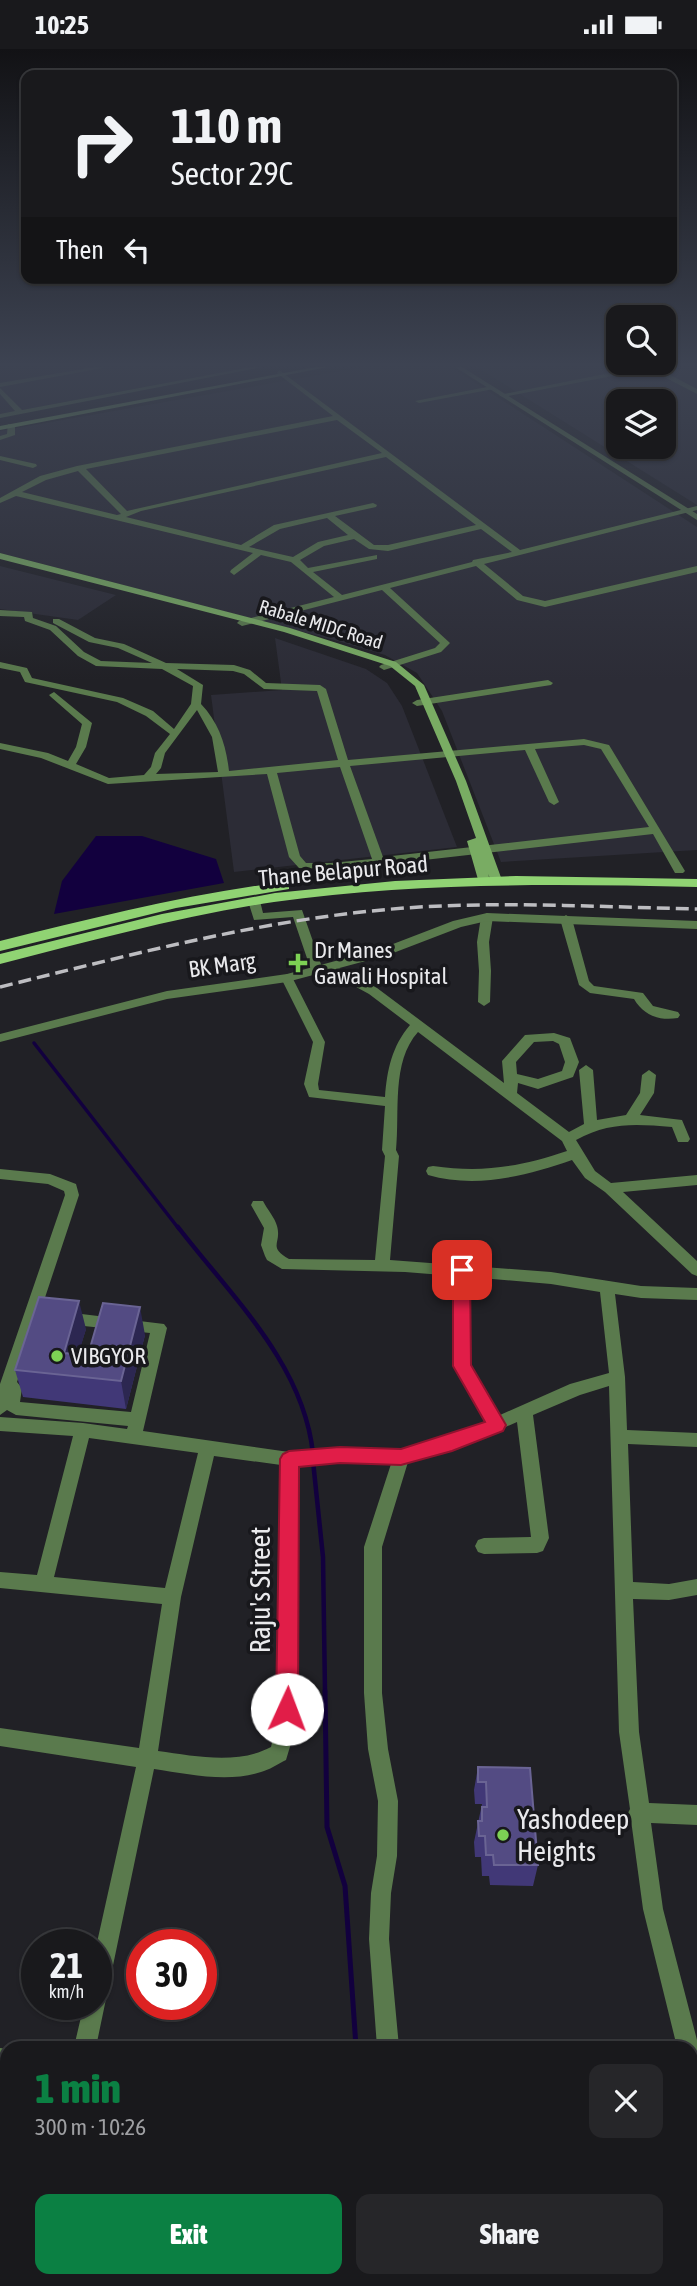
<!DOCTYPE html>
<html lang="en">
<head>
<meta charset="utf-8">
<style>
  :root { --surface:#19191c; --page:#262629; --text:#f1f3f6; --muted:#9fa0a3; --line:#37383b; --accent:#0b8043 }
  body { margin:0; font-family:"Asap Condensed",sans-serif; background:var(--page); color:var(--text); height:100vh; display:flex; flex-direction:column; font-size:26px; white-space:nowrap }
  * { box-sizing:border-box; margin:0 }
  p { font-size:23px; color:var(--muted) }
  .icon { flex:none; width:38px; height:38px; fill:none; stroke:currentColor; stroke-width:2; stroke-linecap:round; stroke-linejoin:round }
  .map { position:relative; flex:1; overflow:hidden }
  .sheet { position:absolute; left:0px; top:1992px; width:698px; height:247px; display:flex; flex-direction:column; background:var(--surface); border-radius:21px 21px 0 0; box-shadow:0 2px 5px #0004,0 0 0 2px var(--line) }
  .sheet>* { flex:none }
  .hud { position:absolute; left:21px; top:21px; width:656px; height:214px; border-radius:14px; box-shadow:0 2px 5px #0004,0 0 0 2px var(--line); background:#19191c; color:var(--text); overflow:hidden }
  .buttons { position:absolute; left:606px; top:256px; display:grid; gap:14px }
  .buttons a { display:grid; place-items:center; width:70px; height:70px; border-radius:14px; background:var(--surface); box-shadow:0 2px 5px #0004,0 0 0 2px var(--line); font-size:35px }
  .speed { position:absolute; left:21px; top:1880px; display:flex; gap:14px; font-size:35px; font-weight:700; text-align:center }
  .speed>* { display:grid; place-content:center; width:91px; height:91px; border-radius:50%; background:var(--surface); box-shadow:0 2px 5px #0004,0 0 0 2px var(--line); line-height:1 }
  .speed small { font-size:18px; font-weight:400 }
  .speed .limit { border:10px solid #d22; background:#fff; color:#111 }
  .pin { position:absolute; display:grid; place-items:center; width:60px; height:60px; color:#fff; margin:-30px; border-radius:14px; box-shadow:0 4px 10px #0006 }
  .me { position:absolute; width:77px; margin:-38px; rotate:2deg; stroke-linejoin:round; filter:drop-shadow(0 0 5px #0008) }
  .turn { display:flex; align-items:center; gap:24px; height:147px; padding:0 35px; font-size:32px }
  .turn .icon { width:91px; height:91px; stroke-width:2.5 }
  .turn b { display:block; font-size:49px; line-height:60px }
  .then { display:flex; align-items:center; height:66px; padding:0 35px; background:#0003; gap:14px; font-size:26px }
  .round { display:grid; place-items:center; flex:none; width:74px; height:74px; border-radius:14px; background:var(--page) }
  .head { display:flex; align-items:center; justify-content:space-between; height:119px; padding:0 35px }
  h1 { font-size:42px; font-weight:800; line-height:52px; color:var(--accent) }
  .button { display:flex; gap:14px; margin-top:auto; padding:14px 35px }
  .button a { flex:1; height:80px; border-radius:14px; background:var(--accent); color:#fff; font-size:28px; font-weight:800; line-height:80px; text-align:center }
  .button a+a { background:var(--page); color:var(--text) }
  .status { display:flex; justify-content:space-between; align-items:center; height:49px; padding:0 35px; background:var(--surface); direction:ltr }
  .status svg { height:19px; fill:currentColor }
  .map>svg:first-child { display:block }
  .built { fill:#2c2c36; fill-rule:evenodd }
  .water { fill:#12003e }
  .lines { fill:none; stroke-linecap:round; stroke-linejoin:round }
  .stream-far2 { stroke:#12003e; stroke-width:3.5 }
  .stream-far1 { stroke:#12003e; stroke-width:4.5 }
  .stream { stroke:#12003e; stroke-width:5 }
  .minor { fill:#5a7a4d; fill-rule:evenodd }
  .tertiary { fill:#5a7a4d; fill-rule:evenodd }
  .secondary { fill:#79ac63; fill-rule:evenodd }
  .primary { fill:#90d373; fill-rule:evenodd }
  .rail { stroke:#bdbdc1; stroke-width:3.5; stroke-dasharray:13 6; stroke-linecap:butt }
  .wall { fill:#413877 }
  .shaded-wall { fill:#2c2751 }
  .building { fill:#534b83; stroke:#6a6494; stroke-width:2 }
  .route { fill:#e11d48; stroke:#92132f; stroke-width:2 }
  .poi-dot { fill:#7dd154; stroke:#18181c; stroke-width:2.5 }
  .labels { text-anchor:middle; stroke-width:7; stroke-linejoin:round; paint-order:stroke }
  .far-street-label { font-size:19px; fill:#e9e9ec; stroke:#18181c }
  .street-label { font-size:23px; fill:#e9e9ec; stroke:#18181c }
  .poi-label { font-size:23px; fill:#e9e9ec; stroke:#18181c; text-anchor:start }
  .near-street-label { font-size:28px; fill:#e9e9ec; stroke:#18181c }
  .near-poi-label { font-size:28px; fill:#e9e9ec; stroke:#18181c; text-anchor:start }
</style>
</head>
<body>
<div class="status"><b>10:25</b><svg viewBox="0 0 49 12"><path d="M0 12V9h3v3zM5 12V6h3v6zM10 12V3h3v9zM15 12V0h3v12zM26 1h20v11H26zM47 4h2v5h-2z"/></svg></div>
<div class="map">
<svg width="697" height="2237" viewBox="0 0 697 2237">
  <rect width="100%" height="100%" fill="#212126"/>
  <path class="built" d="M0,318H251L0,365Z
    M364,318H451L697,478V801L501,813L442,662L417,624L385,606L338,592L0,504V382Z
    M477,318H697V456ZM618,352H663V397H618Z
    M0,517L116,546L78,571L0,560Z
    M275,589L366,620L387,634L402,657L457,798L234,823L211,646L282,641Z"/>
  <path class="water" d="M96,787H142L216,810L224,834L54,865L62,832Z"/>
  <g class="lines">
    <path class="stream-far2" d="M34,994L179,1180"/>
    <path class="stream-far1" d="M178,1178C231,1247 304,1315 313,1405
      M313,1412L323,1508L325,1643"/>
    <path class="stream" d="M325,1642L327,1778L345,1837L356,1998
      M387,2231L389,2237"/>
    <path class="minor" d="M95,318H108L0,338V334Z
      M251,318H263L0,369V365L15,362L0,345V339L22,361Z
      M640,318H655L697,340V345L649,320L503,348L499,346Z
      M279,321L520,501L697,457V461L484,515L523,547L545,552L697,517V523L545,558L517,551L476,517L390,539L450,594L441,603L384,621L379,618L381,616L435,599L440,594L382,541L242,577L237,574L239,572L334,548L291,513L261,506L234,526L230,523L231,521L253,504L16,447L0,454V449L40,427L77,417L333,367L277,324ZM337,371L382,404L127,462L86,420ZM386,408L476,476L388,496H374L335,467L376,458L377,456L373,454L274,476L241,496L126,468L141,462ZM78,422L121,465L117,466L22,443L46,431ZM327,469L348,486L318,493L293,508L249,498L280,480ZM481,480L512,503L473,511L472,513L342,546L313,523L377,510V506L308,519L300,511L324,497L354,490L369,500L388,502Z
      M492,337L494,340L419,354L415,352Z
      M8,375L15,377V386L0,391V387L7,385Z
      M0,407L36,415L37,417L33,419L0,411Z
      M0,561L32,563L33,569L56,577L84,603L101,612L152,614L118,599L89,593L53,574V570H59L95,589L124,595L166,614L234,616L250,621L266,634L320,636L326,640L348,711L584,690L609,696L685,822L683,824H675L653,785L345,820L299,819L289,808L267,725L108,735L41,709L0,700V694L48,704L68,712L76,698L82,675L51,648L49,646L54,643L92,674L86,698L76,715L109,729L144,726L151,718L155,704L170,685L146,667L117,653L25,633L20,623L0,619V613L27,619L32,629L123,649L153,662L174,680L191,655L193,637L162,620L96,617L78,607L50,581L25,572L24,568L0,567ZM177,620L233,622L244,625L264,640L317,642L338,711L229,722C226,696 219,674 201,655L203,636ZM197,661L212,688L218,723L156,725L161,719L165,704ZM584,696L601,700L649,778L383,808L350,717L525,701L549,753L554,756L559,753L535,700ZM340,718L372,810L331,814H306L300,807L277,724Z
      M548,631L553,634L551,636L417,657L412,654L417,651Z
      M254,848L260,852L263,864L302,861L323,921L321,924H313L311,921L293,868L254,871L248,852Z
      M487,864L493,868L489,893L491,922L490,953L484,957L478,953L479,922L477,893L481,868Z
      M566,866L572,870L589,932L594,937L643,944L653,957L678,963L680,966L678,969C660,972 644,967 634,950L590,944L579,936L560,870Z
      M329,914L377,939L504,1034L502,1012L525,986L554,984L570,989L579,1013L573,1028L538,1040L518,1034L517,1044L569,1083L584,1075L579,1021L586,1016L593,1021L597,1071L626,1066L640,1044L642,1026L649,1021L656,1026L654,1044L640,1066L682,1071L690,1090L688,1093H678L672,1078C635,1075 609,1073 576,1091L595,1122L611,1134L697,1126V1136L623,1143L697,1212V1227L692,1225L605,1143L585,1129L572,1111C526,1127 476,1140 428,1126L426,1122L428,1118L433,1117C483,1124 519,1118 567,1102L562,1092L418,983C391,1013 400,1063 396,1101L399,1107L390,1211L551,1223L641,1237L697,1239V1251L641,1249L615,1245L625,1328L627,1381L697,1384V1398L628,1395L633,1533L669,1535L697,1530V1546L669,1551L633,1550L639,1683L649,1754L697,1756V1776L651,1774L663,1860L697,1991V2003L692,2007L697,2009L696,2055L691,2053V1998H677L643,1860L631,1771L628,1764L630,1760L619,1683L609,1337L580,1346L533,1366L549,1489L543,1502L537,1504L484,1505L478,1503L475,1497L478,1491L484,1489L531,1488L517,1373L458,1399L408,1413L382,1498V1644L388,1700L398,1752L397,1807L391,1844L389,1890L399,1998H377L369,1890L371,1844L377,1807L378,1752L368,1700L364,1644V1498L391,1415L339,1413L297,1417V1639L295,1681L286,1711C278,1715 269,1721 261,1723C227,1734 188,1725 154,1720L96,1998H74L84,1955H96V1898L136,1718L0,1697V1679L139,1699L162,1555L0,1539V1523L37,1526L73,1387L0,1382V1368L83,1374L127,1380L128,1377L16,1366L7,1361L0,1366V1335L65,1146L64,1142L48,1135L0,1130V1120L50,1125L76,1135L79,1146L17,1333L22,1339L20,1353L131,1363L150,1284L65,1275L60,1273L57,1269L60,1265L65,1263L164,1275L167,1279L143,1382L289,1403L339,1399L401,1401L449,1388L486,1372L454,1317L455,1227L405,1223L282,1220L267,1211L265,1207L261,1196L264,1179L251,1156L253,1152H263C267,1160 275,1169 277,1177C282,1195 267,1197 289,1210L375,1211L385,1107L382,1101L385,1057L309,1048L304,1035L313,993L281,929L287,925L291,926L325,993L318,1035L319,1041L385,1048C387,1021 392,997 410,976L369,945L325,921L323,918ZM553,992L559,995L565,1013L562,1022L538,1030L517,1025L516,1013L534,993ZM469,1228L551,1235L600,1243L609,1324L570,1335L500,1366L470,1316ZM89,1389L198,1404L165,1539L54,1528ZM214,1407L281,1416L279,1639L275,1681L271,1698C237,1716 195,1707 158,1702L181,1548Z
      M0,1999L7,2000V2022L0,2021Z
      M26,2231H50L49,2237H25Z"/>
    <path class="tertiary" d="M455,318H462L697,465V471Z
      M487,864L697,872V880L487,872L461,878L388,906L287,933L167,950L0,993V985L167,942L287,925L380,900L453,872Z
      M691,2033H697V2055H691Z
      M311,2231H335L336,2237H312Z"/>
    <path class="secondary" d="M316,318H328L0,381V377Z
      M0,504L290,579L396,613L424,636L466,732L503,834L501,836H493L488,825L491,834L489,836H481L479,834L467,792L476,789L456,732L415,637L390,617L284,583L0,510Z"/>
    <path class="primary" d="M516,827L697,830V838C556,835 414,833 274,853C181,867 91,892 0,915V905L162,865L275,844L395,832Z
      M284,833L289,834V840L176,859L0,902V892C94,869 188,845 284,833Z"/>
    <path class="rail" d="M0,938C134,905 268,869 405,859C502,852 600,858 697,860"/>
  </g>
  <path class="wall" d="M86,1280L78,1305L88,1306L145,1286L126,1360L23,1348L15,1321Z
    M478,1718L538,1816L533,1837L490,1836L489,1827H482L481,1808H475L474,1793L482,1755H475L474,1741Z"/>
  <path class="shaded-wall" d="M79,1252L86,1280L72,1327L64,1304Z
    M140,1258L145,1286L126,1360L121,1332Z
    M232,2231H236L235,2237H231Z"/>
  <path class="building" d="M39,1248L79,1252L64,1304L88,1306L103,1254L140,1258L121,1332L15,1321Z
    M478,1718L530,1719L538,1816H494L493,1806H486L485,1787H479L478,1772H482V1758H487L486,1733H478Z
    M74,2231H232L231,2237H72Z"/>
  <linearGradient id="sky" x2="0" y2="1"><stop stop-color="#121215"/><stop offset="0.5" stop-color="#3d4352"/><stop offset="1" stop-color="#3d4352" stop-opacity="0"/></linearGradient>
  <rect width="697" height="631" fill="url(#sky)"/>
  <path class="route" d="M462,1215L470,1221L471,1316L506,1376L503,1382L452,1402L401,1416L340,1414L299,1418L298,1660L294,1667L287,1670L279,1667L276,1660L280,1410L283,1405L289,1402L340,1398L401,1400L485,1373L453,1317V1221Z"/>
  <g class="poi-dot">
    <path d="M294.5 903.5h7v7h7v7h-7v7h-7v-7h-7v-7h7z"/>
    <circle cx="57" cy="1307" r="7"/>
    <circle cx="503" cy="1786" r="7"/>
  </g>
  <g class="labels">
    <g class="far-street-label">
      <text transform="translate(321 575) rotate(17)" y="7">Rabale MIDC Road</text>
    </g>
    <g class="street-label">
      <text transform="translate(343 822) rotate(-5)" y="8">Thane Belapur Road</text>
      <text transform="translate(222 916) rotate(-8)" y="8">BK Marg</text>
    </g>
    <g class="poi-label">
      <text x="314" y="909">Dr Manes<tspan x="314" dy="26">Gawali Hospital</tspan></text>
      <text x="71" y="1315">VIBGYOR</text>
    </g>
    <g class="near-street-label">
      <text transform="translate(260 1541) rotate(-90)" y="10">Raju's Street</text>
    </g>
    <g class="near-poi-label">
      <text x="517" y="1780">Yashodeep<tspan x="517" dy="32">Heights</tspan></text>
    </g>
  </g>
</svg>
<div class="buttons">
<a><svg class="icon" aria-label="search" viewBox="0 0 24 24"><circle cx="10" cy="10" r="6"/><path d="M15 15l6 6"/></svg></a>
<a><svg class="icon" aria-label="layers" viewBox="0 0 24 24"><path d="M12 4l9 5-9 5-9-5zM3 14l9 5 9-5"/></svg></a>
</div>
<div class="speed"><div>21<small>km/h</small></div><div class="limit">30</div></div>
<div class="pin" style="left:462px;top:1221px;background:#d93025"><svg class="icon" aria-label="arrive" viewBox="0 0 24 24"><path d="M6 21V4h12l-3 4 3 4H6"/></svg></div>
<svg class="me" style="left:287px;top:1660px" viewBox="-20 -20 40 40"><circle r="19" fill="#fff"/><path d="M0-13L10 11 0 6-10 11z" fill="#e11d48"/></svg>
<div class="hud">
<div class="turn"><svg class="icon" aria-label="right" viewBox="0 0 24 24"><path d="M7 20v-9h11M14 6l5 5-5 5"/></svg><div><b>110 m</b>Sector 29C</div></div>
<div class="then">Then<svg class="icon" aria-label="left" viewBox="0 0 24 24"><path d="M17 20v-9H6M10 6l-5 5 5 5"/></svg></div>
</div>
<section class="sheet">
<div class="head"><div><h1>1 min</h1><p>300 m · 10:26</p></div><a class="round"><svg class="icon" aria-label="close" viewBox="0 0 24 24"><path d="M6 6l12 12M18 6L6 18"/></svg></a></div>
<div class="button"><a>Exit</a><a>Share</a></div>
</section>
</div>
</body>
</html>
